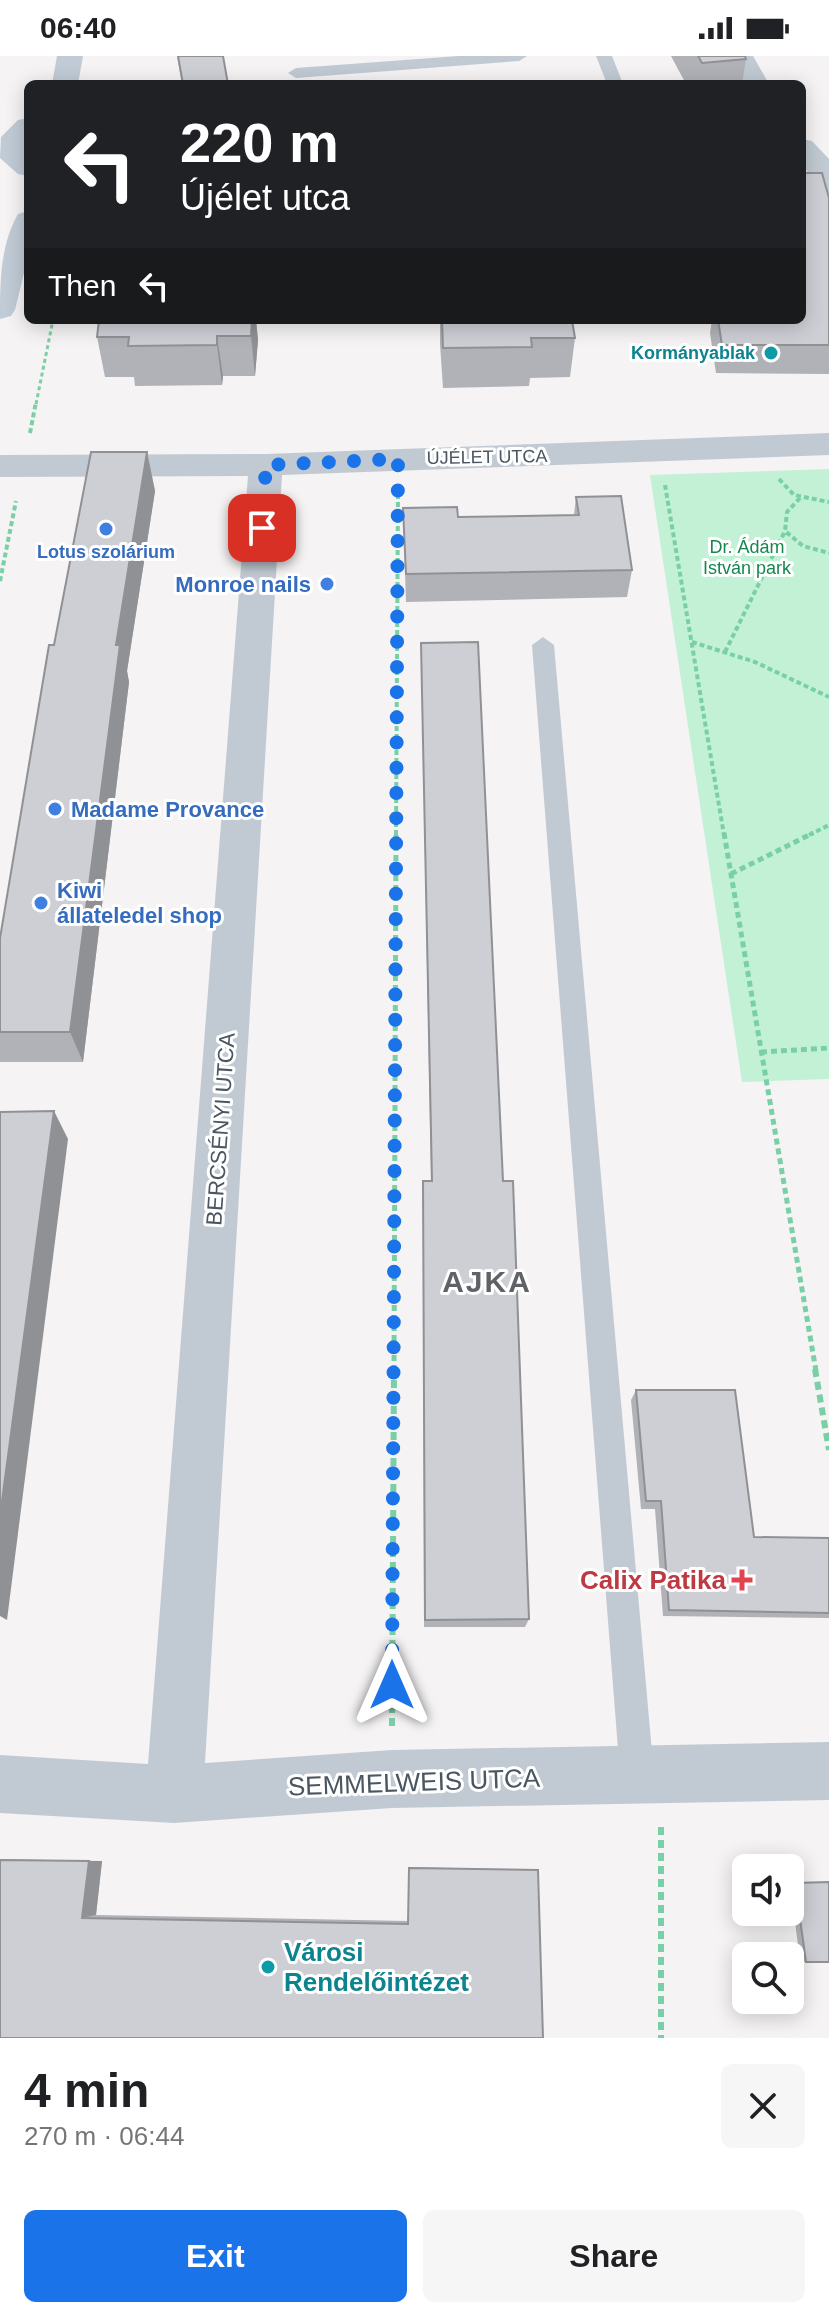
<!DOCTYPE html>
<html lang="en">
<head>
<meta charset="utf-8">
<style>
  :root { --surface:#fff; --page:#f6f6f6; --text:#202124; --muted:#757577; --accent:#1a73e8 }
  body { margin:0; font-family:Arial,sans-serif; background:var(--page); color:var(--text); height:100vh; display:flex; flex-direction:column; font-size:30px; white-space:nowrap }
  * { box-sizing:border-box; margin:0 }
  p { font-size:26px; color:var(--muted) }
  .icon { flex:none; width:44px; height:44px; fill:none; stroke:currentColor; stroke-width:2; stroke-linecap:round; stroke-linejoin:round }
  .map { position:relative; height:1982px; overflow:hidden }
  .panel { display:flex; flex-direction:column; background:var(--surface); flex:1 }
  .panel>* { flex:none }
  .hud { position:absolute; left:24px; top:24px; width:782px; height:244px; border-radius:12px; box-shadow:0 4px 20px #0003; background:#202124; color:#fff; overflow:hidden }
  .controls { position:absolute; left:732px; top:1798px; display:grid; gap:16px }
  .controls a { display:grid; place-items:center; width:72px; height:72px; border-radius:12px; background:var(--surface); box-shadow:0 4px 20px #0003; font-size:40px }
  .pin { position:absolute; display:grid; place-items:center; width:68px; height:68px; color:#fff; margin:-34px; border-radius:16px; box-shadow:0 4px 12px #0006 }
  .me { position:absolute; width:88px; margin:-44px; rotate:0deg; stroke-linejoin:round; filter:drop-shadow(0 0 6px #0008) }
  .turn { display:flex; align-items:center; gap:28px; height:168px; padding:0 24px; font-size:36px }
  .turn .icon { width:104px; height:104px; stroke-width:2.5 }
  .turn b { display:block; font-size:56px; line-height:68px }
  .then { display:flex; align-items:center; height:76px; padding:0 24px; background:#0003; gap:16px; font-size:30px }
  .round { display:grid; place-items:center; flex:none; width:84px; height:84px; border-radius:12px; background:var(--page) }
  .overview { display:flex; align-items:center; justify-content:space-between; height:136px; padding:0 24px }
  h1 { font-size:48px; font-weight:700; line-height:60px }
  .cta { display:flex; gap:16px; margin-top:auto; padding:16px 24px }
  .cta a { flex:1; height:92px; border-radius:12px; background:var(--accent); color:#fff; font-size:32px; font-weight:700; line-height:92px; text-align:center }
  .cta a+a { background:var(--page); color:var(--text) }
  .status { display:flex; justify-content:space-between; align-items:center; height:56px; padding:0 40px; background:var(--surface); direction:ltr }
  .status svg { height:22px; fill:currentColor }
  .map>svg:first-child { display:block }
  .green { fill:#c3f1d5 }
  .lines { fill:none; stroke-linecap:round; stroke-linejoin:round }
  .path-far3 { stroke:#7ad0a6; stroke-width:3; stroke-dasharray:4 3; stroke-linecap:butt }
  .path-far2 { stroke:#7ad0a6; stroke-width:4; stroke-dasharray:5 3; stroke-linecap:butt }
  .path-far1 { stroke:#7ad0a6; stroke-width:5; stroke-dasharray:6 4; stroke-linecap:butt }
  .path { stroke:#7ad0a6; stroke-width:6; stroke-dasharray:8 5; stroke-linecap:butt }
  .service { fill:#c1cad2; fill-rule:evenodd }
  .minor { fill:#c1cad2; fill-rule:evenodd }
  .secondary { fill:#c1cbd6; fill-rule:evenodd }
  .wall { fill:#b0b2b7 }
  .shaded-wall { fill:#909195 }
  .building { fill:#cdcfd5; stroke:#909195; stroke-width:2 }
  .route { stroke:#1a73e8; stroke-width:14; stroke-dasharray:0 25.2 }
  .culture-dot { fill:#0f9aa8; stroke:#fff; stroke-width:3 }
  .shop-dot { fill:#3f7fe0; stroke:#fff; stroke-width:3 }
  .health-dot { fill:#e0444e; stroke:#fff; stroke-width:3 }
  .labels { text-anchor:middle; stroke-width:6; stroke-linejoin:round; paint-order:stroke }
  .far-culture-label { font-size:18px; font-weight:bold; fill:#0d838f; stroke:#fff; text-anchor:end }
  .far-street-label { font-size:18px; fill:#4a5661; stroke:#fff }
  .far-park-label { font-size:18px; fill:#17864f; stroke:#fff }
  .far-shop-label { font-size:18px; font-weight:bold; fill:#366cbe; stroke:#fff }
  .shop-label { font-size:22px; font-weight:bold; fill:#366cbe; stroke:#fff; text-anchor:start }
  .street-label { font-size:22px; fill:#4a5661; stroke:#fff }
  .near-health-label { font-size:26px; font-weight:bold; fill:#be3a42; stroke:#fff; text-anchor:end }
  .near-street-label { font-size:26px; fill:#4a5661; stroke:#fff }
  .near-culture-label { font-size:26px; font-weight:bold; fill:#0d838f; stroke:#fff; text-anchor:start }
  .district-label { font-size:30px; font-weight:bold; letter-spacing:2px; fill:#5f6368; stroke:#fff }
</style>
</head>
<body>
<div class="status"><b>06:40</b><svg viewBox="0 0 49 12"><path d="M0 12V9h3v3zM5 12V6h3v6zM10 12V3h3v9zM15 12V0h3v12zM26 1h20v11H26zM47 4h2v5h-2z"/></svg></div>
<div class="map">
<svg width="829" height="1982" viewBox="0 0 829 1982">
  <rect width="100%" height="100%" fill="#f5f3f3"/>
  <path class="green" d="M829,413V1023L742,1026L650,419Z"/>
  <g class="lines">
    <path class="path-far3" d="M36,348L53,264"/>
    <path class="path-far2" d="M30,377L36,346
      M779,423L794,439L829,446
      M665,429L724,779
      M800,442L787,456L785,475L803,490L829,497
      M0,525L16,445
      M692,586L755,606L829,641
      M725,596L785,475
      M396,779L398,436
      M809,779L829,769"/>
    <path class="path-far1" d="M724,777L816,1315
      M731,818L813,777
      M761,996L829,992
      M394,1315L396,777"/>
    <path class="path" d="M815,1313L829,1394
      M392,1670L394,1313
      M661,1771V1982"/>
    <path class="service" d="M459,0H527L519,5L296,22L288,17L296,12Z
      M596,0H612L623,28H607Z
      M543,581L554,589L654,1719L649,1731L637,1736L625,1731L620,1719L532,589Z"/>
    <path class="minor" d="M727,0H753L769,28H743Z
      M802,83L812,85L829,103V137L819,135L802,107Z
      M829,377V399L282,419L205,1707L392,1694L829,1686V1744L392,1752L174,1767L0,1757V1699L148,1708L248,420L0,421V399L266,398Z"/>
    <path class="secondary" d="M57,0H83L78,28H52Z
      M28,62L25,89L28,120L18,118L0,102L1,81L18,64Z
      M28,155V200L15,254L11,260L0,263C0,226 0,190 18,158Z"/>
  </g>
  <path class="wall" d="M177,0H223L228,28H182Z
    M671,0H745L746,3L742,28H686Z
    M829,142V318L716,317L710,277L712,264H802Z
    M99,264H256L258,284L255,320H223L222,329L135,330L134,321H105L97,281Z
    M440,264H572L575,282L570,321L530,322L529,330L443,332L440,288Z
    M147,396L155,435L127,615L129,626L83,1006H0V976L54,589Z
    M576,441L632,514L627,541L406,546L403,452L458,461L574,459Z
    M421,587L503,1125L529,1563L525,1571H424L423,1125H431Z
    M636,1334L754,1481L829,1482V1562L663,1560L655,1453H641L631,1344Z
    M0,1803L102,1805L96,1859L408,1865L409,1811L538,1814L543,1982H0Z
    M829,1826V1906H806L800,1905L790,1827Z"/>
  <path class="shaded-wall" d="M252,264H256L258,284L255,320L251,280Z
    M217,280L223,320L222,329L217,289Z
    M147,396L155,435L127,615L129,626L83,1006L70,976L116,589Z
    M54,1055L68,1083L7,1564L0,1560V1460Z
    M89,1805H102L96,1859L82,1862Z"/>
  <path class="building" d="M178,0H223L228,28H183Z
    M698,0H745L746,3L702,7Z
    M802,117H822L829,142V289H722L718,264H802Z
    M99,264H252L251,280H217V289L128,290L129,281H97Z
    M442,264H572L575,282H531L532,291L443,292Z
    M91,396H147L116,589H120L70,976H0V882L49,589H54Z
    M621,440L632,514L406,518L403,452L457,451L458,461L579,459L576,441Z
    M478,586L503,1125H513L529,1563L425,1564L423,1125H432L421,587Z
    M54,1055L0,1460V1056Z
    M636,1334H735L754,1481L829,1482V1557L669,1554L661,1445H646Z
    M0,1804L89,1805L82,1862L408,1868L409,1812L538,1814L543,1982H0Z
    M829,1826V1906H806L795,1827Z"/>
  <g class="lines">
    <path class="route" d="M262,472L266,409L398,403L392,1629"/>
  </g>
  <g class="culture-dot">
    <circle cx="771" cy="297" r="8"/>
    <circle cx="268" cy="1911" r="8"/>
  </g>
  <g class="shop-dot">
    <circle cx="106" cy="473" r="8"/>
    <circle cx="327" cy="528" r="8"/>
    <circle cx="55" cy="753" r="8"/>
    <circle cx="41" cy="847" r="8"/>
  </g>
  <path class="health-dot" d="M738 1512h8v8h8v8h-8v8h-8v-8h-8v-8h8z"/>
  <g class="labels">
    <g class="far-culture-label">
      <text x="755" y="303">Kormányablak</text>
    </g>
    <g class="far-street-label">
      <text transform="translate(487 401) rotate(-1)" y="6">ÚJÉLET UTCA</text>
    </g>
    <g class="far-park-label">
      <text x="747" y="497">Dr. Ádám<tspan x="747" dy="21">István park</tspan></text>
    </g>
    <g class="far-shop-label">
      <text x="106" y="502">Lotus szolárium</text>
    </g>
    <g class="shop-label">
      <text x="311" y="536" text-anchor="end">Monroe nails</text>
      <text x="71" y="761">Madame Provance</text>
      <text x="57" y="842">Kiwi<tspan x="57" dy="25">állateledel shop</tspan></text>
    </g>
    <g class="street-label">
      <text transform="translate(220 1073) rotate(-86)" y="8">BERCSÉNYI UTCA</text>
    </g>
    <g class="near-health-label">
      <text x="726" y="1533">Calix Patika</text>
    </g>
    <g class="near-street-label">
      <text transform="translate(414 1726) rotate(-2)" y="9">SEMMELWEIS UTCA</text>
    </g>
    <g class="near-culture-label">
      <text x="284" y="1905">Városi<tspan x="284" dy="30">Rendelőintézet</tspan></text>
    </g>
    <g class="district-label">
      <text x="487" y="1236">AJKA</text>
    </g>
  </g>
</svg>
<div class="controls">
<a><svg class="icon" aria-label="sound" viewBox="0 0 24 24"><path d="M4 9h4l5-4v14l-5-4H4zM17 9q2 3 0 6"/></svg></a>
<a><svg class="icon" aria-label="search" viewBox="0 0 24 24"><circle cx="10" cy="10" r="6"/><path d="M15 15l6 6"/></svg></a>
</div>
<div class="pin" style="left:262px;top:472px;background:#d93025"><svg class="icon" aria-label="arrive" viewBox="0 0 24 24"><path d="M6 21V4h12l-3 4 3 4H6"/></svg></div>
<svg class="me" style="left:392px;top:1629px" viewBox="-20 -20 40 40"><path d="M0-17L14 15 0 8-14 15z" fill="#1a73e8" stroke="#fff" stroke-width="4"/></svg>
<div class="hud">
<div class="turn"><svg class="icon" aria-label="left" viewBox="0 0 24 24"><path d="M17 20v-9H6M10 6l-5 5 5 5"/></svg><div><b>220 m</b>Újélet utca</div></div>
<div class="then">Then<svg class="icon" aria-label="left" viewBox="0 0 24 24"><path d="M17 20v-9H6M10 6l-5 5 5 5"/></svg></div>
</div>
</div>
<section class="panel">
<div class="overview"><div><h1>4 min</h1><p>270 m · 06:44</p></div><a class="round"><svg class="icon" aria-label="close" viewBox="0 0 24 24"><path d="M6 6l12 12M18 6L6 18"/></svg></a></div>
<div class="cta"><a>Exit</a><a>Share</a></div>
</section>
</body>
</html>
